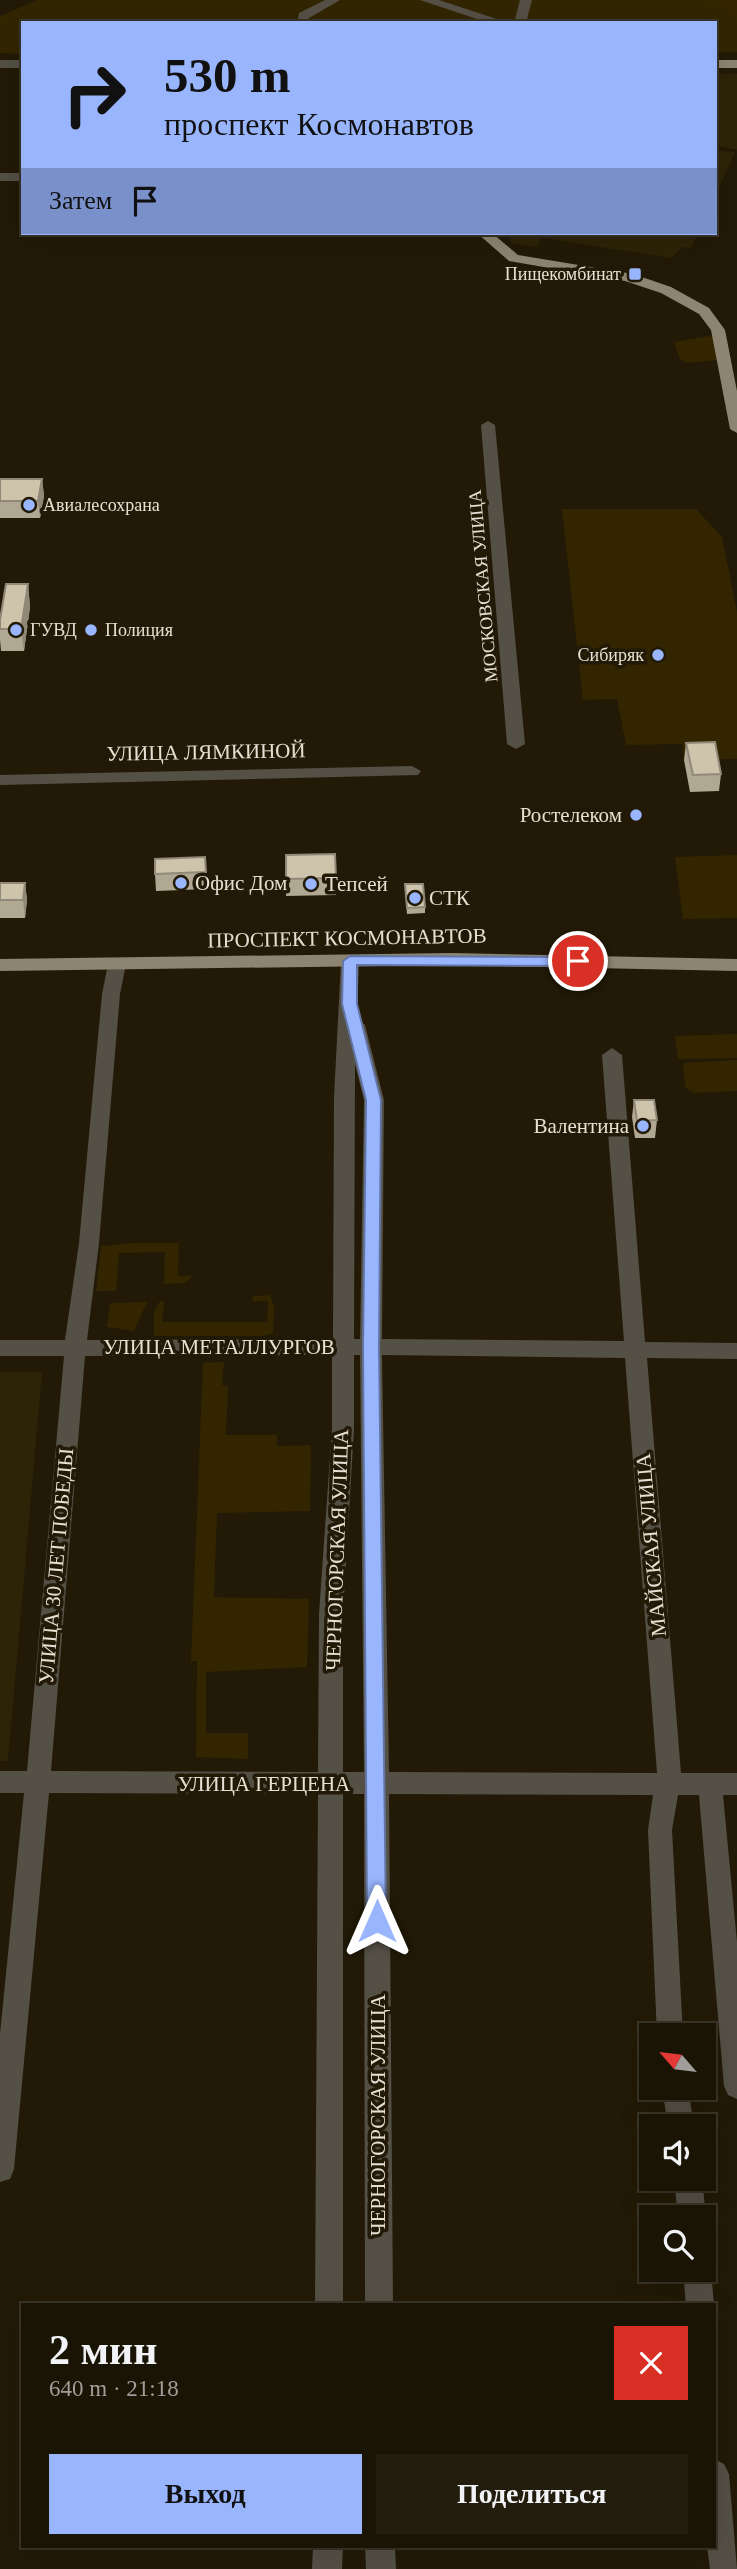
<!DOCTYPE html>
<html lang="ru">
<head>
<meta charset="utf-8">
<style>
  :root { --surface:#1a1404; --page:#231d0e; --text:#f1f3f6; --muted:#9f9e9a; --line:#383326; --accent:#99b5fd }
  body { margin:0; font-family:Georgia,serif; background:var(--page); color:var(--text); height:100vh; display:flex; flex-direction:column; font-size:26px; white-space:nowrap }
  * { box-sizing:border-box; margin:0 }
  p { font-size:23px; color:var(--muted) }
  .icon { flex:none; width:38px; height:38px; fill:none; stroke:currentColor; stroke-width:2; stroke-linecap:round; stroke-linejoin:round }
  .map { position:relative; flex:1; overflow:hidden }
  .sheet { position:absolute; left:21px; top:2303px; width:695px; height:245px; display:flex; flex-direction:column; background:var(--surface); border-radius:0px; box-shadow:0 7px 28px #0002,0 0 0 2px var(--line) }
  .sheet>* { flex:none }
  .guide { position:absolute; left:21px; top:21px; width:696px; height:214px; border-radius:0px; box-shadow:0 7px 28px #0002,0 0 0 2px var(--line); background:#99b5fd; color:#111; overflow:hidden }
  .needle { width:46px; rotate:298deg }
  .fabs { position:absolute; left:639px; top:2023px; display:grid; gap:14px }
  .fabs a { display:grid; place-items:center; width:77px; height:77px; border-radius:0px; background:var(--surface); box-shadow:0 7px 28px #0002,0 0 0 2px var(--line); font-size:35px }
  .pin { position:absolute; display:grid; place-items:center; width:60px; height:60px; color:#fff; margin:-30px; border:4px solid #fff; border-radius:50%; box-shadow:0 2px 7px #0007 }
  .me { position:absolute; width:77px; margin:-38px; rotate:0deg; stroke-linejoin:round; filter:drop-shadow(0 0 5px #0008) }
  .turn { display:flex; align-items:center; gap:24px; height:147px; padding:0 28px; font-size:32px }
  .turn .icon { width:91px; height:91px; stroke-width:2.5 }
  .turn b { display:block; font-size:49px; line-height:60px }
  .then { display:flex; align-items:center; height:66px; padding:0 28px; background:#0003; gap:14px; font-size:26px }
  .round { display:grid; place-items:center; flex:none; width:74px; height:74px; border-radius:0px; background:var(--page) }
  .overview { display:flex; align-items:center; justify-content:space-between; height:119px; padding:0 28px }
  h1 { font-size:42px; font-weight:800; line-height:52px }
  .primary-button { display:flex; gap:14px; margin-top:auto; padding:14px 28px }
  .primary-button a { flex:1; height:80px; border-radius:0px; background:var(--accent); color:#111; font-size:28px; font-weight:800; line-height:80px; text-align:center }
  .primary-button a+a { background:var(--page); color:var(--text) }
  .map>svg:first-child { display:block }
  .built { fill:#2d2307 }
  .green { fill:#322500 }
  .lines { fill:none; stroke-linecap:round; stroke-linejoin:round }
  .minor { fill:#545046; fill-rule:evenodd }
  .major { fill:#8d8571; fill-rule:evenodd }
  .wall { fill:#b1a893 }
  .shaded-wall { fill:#908878 }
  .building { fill:#cec3ab; stroke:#908878; stroke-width:2 }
  .route { fill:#99b5fd; stroke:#6376a4; stroke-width:2 }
  .poi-dot { fill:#99b5fd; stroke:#221a06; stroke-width:2.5 }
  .labels { text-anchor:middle; stroke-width:7; stroke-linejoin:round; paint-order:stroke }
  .far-poi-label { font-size:18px; fill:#e5e0d3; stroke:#221a06; text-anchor:start }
  .far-street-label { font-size:18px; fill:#e5e0d3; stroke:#221a06 }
  .street-label { font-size:21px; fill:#e5e0d3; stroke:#221a06 }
  .poi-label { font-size:21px; fill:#e5e0d3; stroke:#221a06; text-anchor:start }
</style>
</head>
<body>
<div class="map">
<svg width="737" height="2569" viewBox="0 0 737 2569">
  <rect width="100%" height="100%" fill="#221a06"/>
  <path class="built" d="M716,74H737V150L716,146Z
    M716,150L735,152L716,195Z
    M506,233H698L691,248L682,247L672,258L542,238L537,247L512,243Z
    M0,1372H42L8,1761H0Z"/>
  <path class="green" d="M38,0H737V52H716V23H23V54L0,53V16Z
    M710,336L714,338L717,360L687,363L680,359L674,342Z
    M562,509H696L722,537L737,612V759L684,760L682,744L626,745L617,699L583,700Z
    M737,855V918L683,919L675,857Z
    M737,1034V1058L678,1059L675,1036Z
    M737,1060V1091L693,1093L685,1087L683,1063Z
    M134,1243H179L178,1276H193L185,1283L164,1284L165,1252L119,1253L116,1291H96L101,1246Z
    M270,1295L274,1306L273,1333L262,1336H154V1312L160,1301H164L162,1322H267L268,1301H252L253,1296Z
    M147,1302L134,1331L107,1327L110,1303Z
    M224,1362L222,1385L228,1386L226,1435H277V1446L311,1445L310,1511L217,1513L214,1597L309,1599L307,1667L206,1672V1733H248V1759L196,1757L197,1661H191L203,1363Z"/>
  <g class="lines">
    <path class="minor" d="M325,0H340L309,18V23H297L299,13Z
      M420,0H439L509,23H489Z
      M520,0H532L526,23H514Z
      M0,60H23V68H0Z
      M0,173H23V181H0Z
      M488,421L495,425L525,744L516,749L507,744L481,425Z
      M412,766L421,771L418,775L0,785V775Z
      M350,955L359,961L357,1019L365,1025L384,1100L382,1339L624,1341L602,1055L612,1048L622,1055L645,1342L737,1343V1359L647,1358L681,1773H737V1795H723L737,1942V2099L728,2095L724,2086L699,1795H678L672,1830L683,2035H657L648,1830L653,1795L389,1794L393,2305H365L364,1794H343V2305H315L318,1794L49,1793L14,2169L10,2179L0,2182V2034L24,1793H0V1771H27L64,1356H0V1340H65L79,1243L102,994L108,964L117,958L126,964L120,994L99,1243L87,1340L333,1339L334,1097L341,961ZM355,1064L364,1100L360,1339H354ZM332,1355V1428L319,1614L318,1772L51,1771L85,1356ZM354,1355H360L364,1772H343V1614L354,1428ZM382,1355L625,1358L657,1773L389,1772Z
      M662,2088H688L694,2126H668Z
      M674,2179H702L706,2217L704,2223V2217H678Z
      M704,2259L711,2270L714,2305H686L683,2270H704Z
      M714,2459L724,2464L729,2474L737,2569H710L707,2546H714Z
      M313,2546H343L342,2569H312Z
      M365,2546H395L396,2569H366Z"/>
    <path class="major" d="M716,60H737V68H716Z
      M477,233H492L518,255L633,274L671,287L709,308L725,330L737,391V433L730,429L711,330L699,314L661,293L625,281L509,261Z
      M452,953L737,959V971L452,965L0,971V959Z"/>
  </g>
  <path class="wall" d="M0,479H42L44,496L40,518H0Z
    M28,584L30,607L24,651H1L0,640V620Z
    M686,743L721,774L719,791L690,792L684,760Z
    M335,854L336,895L286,896V855Z
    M205,857L207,889L156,891L155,874Z
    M0,883H25L27,900L25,918H0Z
    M405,890L425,907V913L407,914Z
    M634,1100L657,1120L655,1138H635L632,1117Z"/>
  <path class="shaded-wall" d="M42,479L44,496L40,518L38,501Z
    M28,584L30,607L24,651L21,629Z
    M25,883L27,900L25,918L23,900Z"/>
  <path class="building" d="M0,479H42L38,501H0Z
    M6,584H28L21,629H0V620Z
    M715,742L721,774L693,775L686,743Z
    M335,854L336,878L286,879V855Z
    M205,857L206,872L155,874V859Z
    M0,883H25L23,900H0Z
    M405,884H423L425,907L407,908Z
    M634,1100H654L657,1120L637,1121Z"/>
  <path class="route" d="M350,956L578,957L585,961L578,966L357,965V1004L381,1100L379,1347L386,1921L383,1928L377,1930L370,1928L367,1921L363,1347L366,1100L342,1004L343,961Z"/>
  <g class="poi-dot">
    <rect x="628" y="267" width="14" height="14" rx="3.5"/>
    <circle cx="29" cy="505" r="7"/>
    <circle cx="16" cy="630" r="7"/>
    <circle cx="91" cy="630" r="7"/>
    <circle cx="658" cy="655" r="7"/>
    <circle cx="636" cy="815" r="7"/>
    <circle cx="181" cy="883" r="7"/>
    <circle cx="311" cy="884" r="7"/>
    <circle cx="415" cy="898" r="7"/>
    <circle cx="643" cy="1126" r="7"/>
  </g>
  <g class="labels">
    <g class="far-poi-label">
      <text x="621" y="280" text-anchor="end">Пищекомбинат</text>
      <text x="43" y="511">Авиалесохрана</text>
      <text x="30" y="636">ГУВД</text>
      <text x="105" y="636">Полиция</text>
      <text x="644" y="661" text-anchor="end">Сибиряк</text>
    </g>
    <g class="far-street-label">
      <text transform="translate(483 586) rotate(-95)" y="6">МОСКОВСКАЯ УЛИЦА</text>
    </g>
    <g class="street-label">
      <text transform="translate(206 752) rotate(-1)" y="7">УЛИЦА ЛЯМКИНОЙ</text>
      <text transform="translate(347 938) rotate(-1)" y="7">ПРОСПЕКТ КОСМОНАВТОВ</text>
      <text x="219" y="1354">УЛИЦА МЕТАЛЛУРГОВ</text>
      <text transform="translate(651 1545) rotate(-95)" y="7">МАЙСКАЯ УЛИЦА</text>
      <text transform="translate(337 1550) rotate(-88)" y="7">ЧЕРНОГОРСКАЯ УЛИЦА</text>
      <text transform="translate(56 1566) rotate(-85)" y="7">УЛИЦА 30 ЛЕТ ПОБЕДЫ</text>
      <text x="264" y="1791">УЛИЦА ГЕРЦЕНА</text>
      <text transform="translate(378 2115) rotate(-90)" y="7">ЧЕРНОГОРСКАЯ УЛИЦА</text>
    </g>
    <g class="poi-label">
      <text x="622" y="822" text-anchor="end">Ростелеком</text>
      <text x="195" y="890">Офис Дом</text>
      <text x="325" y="891">Тепсей</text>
      <text x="429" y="905">СТК</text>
      <text x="629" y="1133" text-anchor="end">Валентина</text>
    </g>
  </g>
</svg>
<div class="fabs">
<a><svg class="needle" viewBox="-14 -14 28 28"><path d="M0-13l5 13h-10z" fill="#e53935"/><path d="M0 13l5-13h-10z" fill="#9f9e9a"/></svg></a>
<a><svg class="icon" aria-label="sound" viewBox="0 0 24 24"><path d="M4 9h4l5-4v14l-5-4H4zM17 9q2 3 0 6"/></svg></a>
<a><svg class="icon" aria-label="search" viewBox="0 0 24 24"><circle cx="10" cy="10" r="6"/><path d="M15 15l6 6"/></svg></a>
</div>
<div class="pin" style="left:578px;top:961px;background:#d93025"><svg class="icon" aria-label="arrive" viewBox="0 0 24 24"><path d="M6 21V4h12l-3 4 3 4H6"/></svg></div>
<svg class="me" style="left:377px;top:1921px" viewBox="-20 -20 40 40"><path d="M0-17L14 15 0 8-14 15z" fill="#99b5fd" stroke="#fff" stroke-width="4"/></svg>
<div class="guide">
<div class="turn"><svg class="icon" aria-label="right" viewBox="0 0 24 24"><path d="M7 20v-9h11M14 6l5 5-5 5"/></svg><div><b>530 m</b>проспект Космонавтов</div></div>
<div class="then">Затем<svg class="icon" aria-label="arrive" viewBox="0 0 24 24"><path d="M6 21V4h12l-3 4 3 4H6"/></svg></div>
</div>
<section class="sheet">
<div class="overview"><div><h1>2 мин</h1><p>640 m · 21:18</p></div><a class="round" style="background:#d93025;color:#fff"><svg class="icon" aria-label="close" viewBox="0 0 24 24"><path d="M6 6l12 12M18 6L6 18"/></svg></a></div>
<div class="primary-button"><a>Выход</a><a>Поделиться</a></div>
</section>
</div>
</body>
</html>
